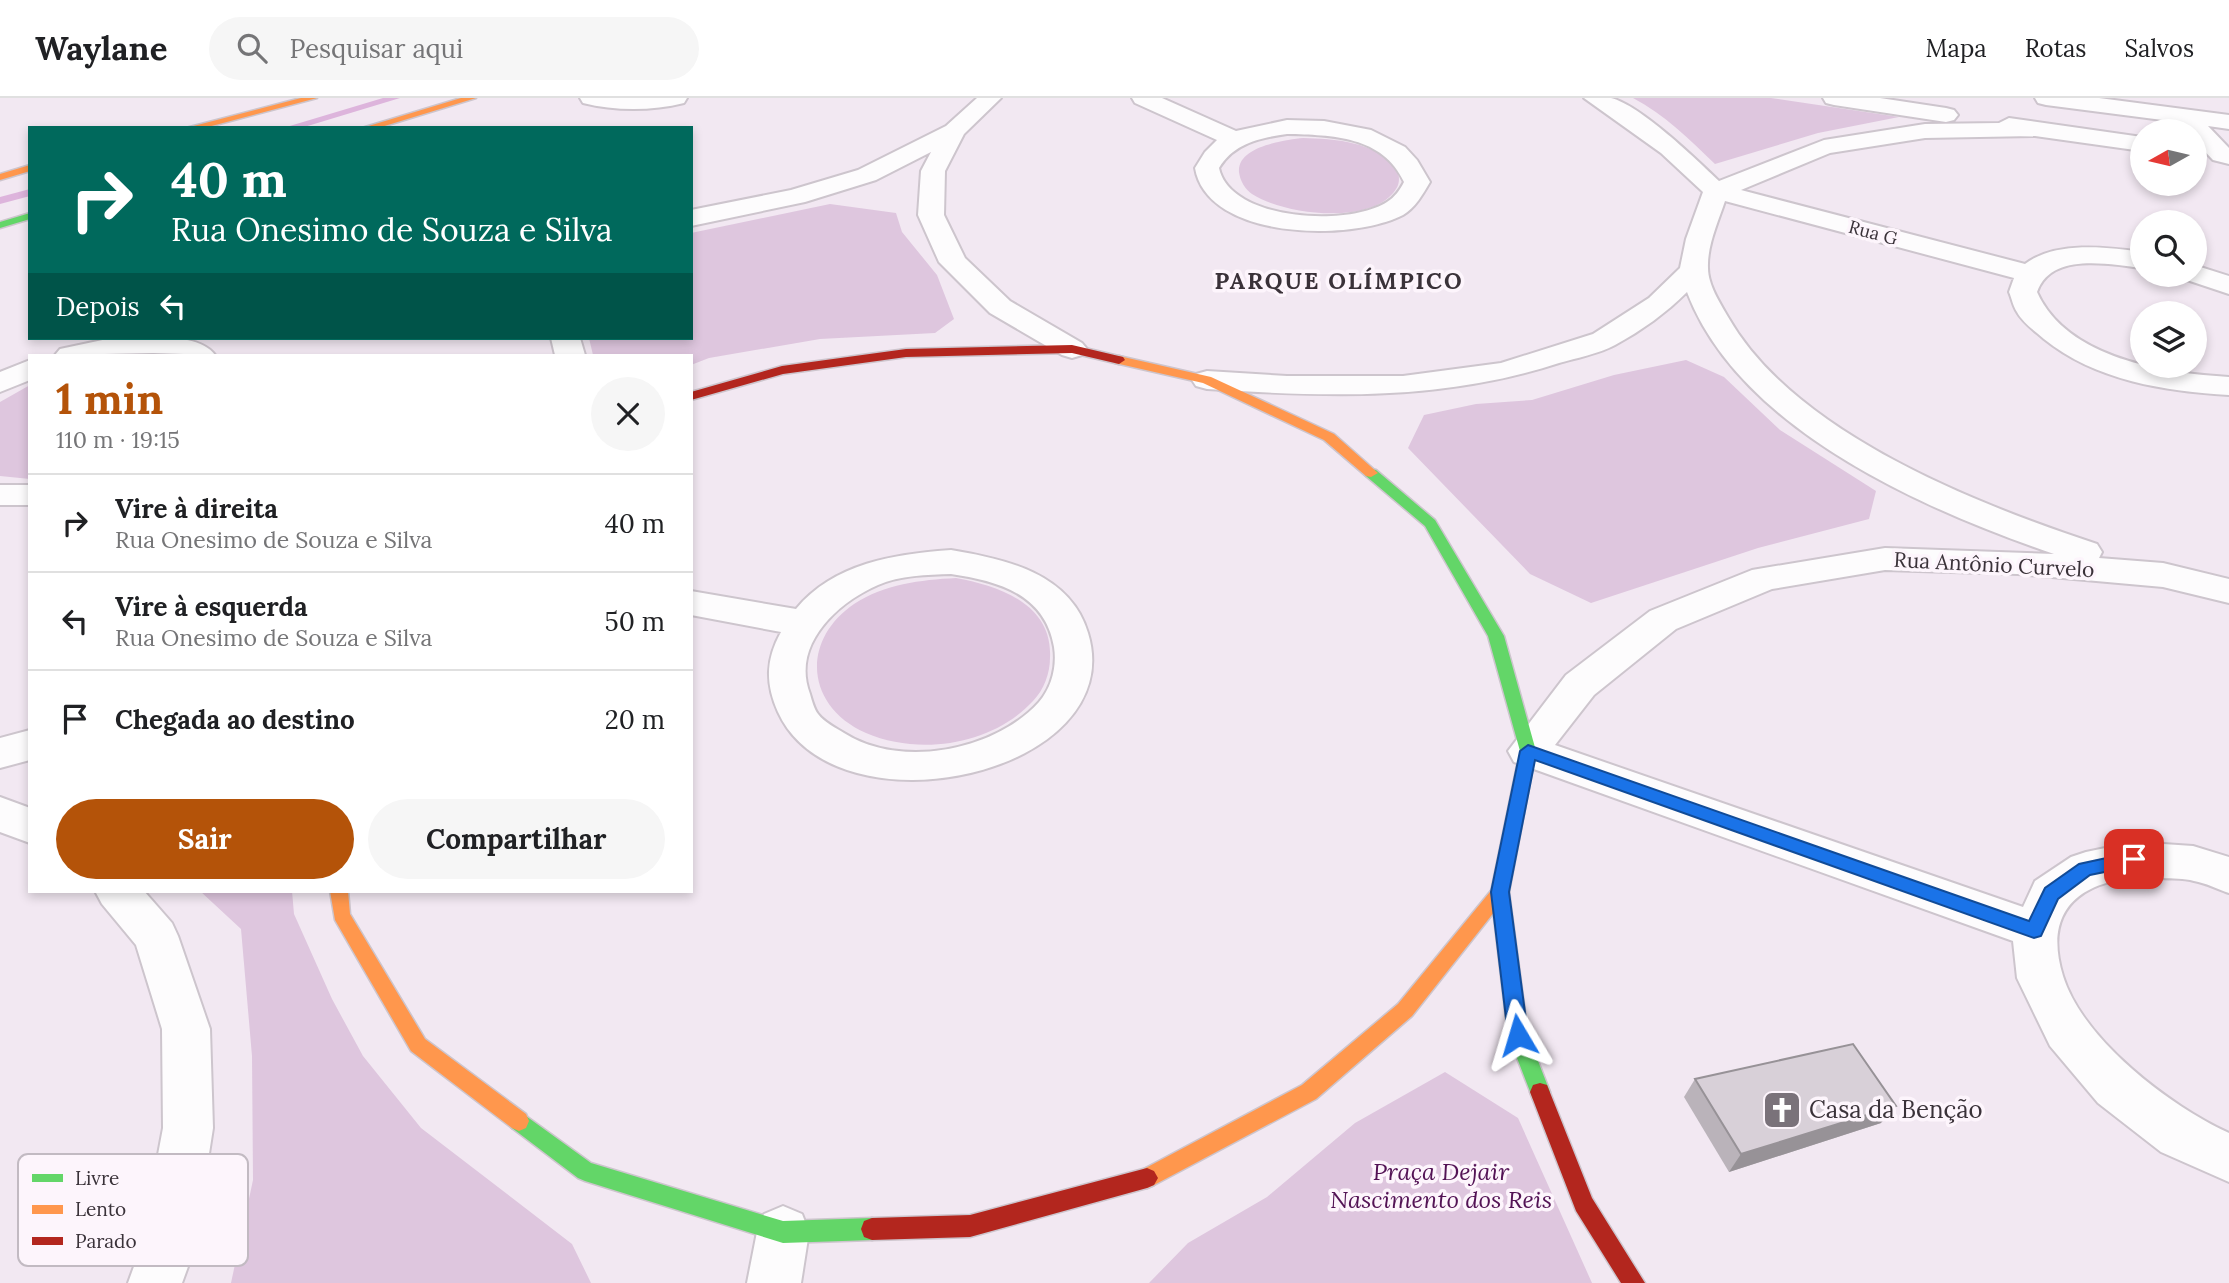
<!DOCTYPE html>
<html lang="pt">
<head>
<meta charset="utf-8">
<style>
  :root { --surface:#fff; --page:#f6f6f6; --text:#202124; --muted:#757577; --line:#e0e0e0; --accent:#b45309 }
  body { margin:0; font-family:Lora,serif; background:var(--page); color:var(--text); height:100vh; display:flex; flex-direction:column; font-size:26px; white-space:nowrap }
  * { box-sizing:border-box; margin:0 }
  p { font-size:23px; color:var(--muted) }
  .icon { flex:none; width:38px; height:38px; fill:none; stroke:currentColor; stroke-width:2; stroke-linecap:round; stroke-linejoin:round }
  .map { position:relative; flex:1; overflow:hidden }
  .drawer { position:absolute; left:28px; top:256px; width:665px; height:539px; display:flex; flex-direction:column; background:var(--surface); border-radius:0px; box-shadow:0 4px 10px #0003 }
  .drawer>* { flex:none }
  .guide { position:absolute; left:28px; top:28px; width:665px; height:214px; border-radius:0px; box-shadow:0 4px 10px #0003; background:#00695c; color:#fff; overflow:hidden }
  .needle { width:46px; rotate:262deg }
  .buttons { position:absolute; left:2130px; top:21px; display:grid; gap:14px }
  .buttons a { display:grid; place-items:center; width:77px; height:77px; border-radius:50%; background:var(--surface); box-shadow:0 4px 10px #0003; font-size:35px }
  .pin { position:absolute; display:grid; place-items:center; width:60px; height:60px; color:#fff; margin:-30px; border-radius:14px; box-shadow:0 4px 10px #0006 }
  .me { position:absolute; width:77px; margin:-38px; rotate:353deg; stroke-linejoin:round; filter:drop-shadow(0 0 5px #0008) }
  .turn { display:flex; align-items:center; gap:24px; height:147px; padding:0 28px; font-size:32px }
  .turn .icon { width:91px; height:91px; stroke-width:2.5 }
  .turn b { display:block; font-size:49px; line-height:60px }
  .then { display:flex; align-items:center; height:66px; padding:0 28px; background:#0003; gap:14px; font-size:26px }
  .round { display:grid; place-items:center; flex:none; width:74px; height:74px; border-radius:37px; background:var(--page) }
  .summary { display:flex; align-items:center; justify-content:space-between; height:119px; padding:0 28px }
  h1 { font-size:42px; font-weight:700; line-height:52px; color:var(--accent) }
  .action { display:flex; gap:14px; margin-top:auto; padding:14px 28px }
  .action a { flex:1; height:80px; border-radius:42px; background:var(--accent); color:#fff; font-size:28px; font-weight:700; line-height:80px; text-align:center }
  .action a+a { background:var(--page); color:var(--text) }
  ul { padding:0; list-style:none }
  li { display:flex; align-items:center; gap:21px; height:98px; padding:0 28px; border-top:2px solid var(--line) }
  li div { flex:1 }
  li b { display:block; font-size:26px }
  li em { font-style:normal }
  header { display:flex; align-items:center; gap:42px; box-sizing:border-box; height:98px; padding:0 35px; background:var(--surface); border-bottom:2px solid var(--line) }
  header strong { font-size:33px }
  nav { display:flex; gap:38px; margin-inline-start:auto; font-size:24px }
  .search { width:490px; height:63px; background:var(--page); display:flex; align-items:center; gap:18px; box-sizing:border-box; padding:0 24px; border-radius:38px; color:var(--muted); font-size:26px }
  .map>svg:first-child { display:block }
  .green { fill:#dec6de }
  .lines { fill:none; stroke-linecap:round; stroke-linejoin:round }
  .stream { fill:#ddb4dc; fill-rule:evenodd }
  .street-casing { stroke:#cdc5cd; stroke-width:4 }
  .fast-casing { stroke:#cdc5cd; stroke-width:3 }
  .slow-casing { stroke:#cdc5cd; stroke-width:3 }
  .jam-casing { stroke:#cdc5cd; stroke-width:3 }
  .street { fill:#fdfcfd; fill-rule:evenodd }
  .fast { fill:#63d668; fill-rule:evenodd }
  .slow { fill:#ff974d; fill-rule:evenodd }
  .jam { fill:#b3261e; fill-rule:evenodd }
  .wall { fill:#bab3ba }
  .shaded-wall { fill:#979297 }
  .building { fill:#d8d0d8; stroke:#979297; stroke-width:2 }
  .route { fill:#1a73e8; stroke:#114b97; stroke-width:2 }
  .labels { text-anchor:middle; stroke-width:7; stroke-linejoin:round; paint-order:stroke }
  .far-street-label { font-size:18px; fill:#3a3239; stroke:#fdf5fc }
  .street-label { font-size:21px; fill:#3a3239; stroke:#fdf5fc }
  .far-district-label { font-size:23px; font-weight:bold; letter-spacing:2px; fill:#3a3239; stroke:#fdf5fc }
  .near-poi-label { font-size:24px; fill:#3a3239; stroke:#fdf5fc; text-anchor:start }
  .near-park-label { font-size:24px; font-style:italic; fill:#531355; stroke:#fdf5fc }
  .key { fill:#fdf5fc; stroke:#c2bac2; stroke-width:2 }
  .key-label { font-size:19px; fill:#3a3239 }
</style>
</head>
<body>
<header>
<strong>Waylane</strong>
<div class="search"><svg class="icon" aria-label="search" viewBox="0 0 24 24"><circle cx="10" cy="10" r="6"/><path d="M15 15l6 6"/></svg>Pesquisar aqui</div>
<nav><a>Mapa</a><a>Rotas</a><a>Salvos</a></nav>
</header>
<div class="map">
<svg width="2229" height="1185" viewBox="0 0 2229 1185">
  <rect width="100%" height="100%" fill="#f2e8f2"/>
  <path class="green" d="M1633,0H1771L1899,19L1818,35L1715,66C1690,42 1664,16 1633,0Z
    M1303,40C1334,41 1376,43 1396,71C1400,77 1400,85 1396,91C1373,128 1284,117 1252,96C1245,91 1240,83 1239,74C1237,48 1285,42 1303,40Z
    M830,106L896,115L902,134L937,177L954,221L935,235L820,241L709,260L691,267V257H593L589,240H691V135Z
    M1686,262L1724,279L1780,332L1876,393L1869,421L1758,450L1591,505L1530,476L1408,350L1424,317L1476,306L1532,302L1614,277Z
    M30,287V381L0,378V304Z
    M956,480C999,488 1053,506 1050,560C1050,575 1044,592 1033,603C992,647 920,658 866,635C806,609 800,543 854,506C885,486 920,482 956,480Z
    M200,793H292L294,816L332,901L363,958L421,1030L572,1146L591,1185H231L253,1082L252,958L241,831Z
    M1445,974L1518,1020L1592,1185H1149L1188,1145L1267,1099L1355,1025Z"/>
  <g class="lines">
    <path class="stream" d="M383,0H400L301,30H283Z
      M30,91V98L0,106V99Z"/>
    <defs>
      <path id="street" d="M580,0H687L684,5C652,13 615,13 583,5Z
        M977,0H1001L964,36L945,73L944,117L965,160L1010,203L1082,245L1087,251L1082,257L1072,260L1062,257L990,215L939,164L918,117L921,73L931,54L876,82L805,104L691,128V112L791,92L858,72L946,28Z
        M1132,0H1162L1236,33L1287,22L1324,23L1371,32L1405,49L1417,62L1430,84C1423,96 1415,110 1403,117C1351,144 1207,142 1195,70L1205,54L1217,42L1135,5ZM1287,36C1332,37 1383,38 1404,84C1400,92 1395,99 1387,104C1349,129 1230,123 1219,70C1234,45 1260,40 1287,36Z
        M1584,0C1592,0 1603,0 1611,0C1640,7 1696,61 1719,83L1824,42L1925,26L1999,25L2009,20L2142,39V53L2035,38L1925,40L1830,55L1741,92L2025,166C2055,143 2107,149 2142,154V170C2108,166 2051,154 2037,194C2067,261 2164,275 2229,279V297C2165,293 2096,283 2044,241C2035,233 2023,225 2017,214C2013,208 2012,201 2009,194L2014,180L1725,103C1718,124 1707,148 1708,170C1708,187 1720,205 1728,219C1794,335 1976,406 2097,446L2102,454L2099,460L2163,465L2229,481V505L2163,489L2018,476L1885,472L1772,491L1676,531L1594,597L1555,647L2023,809L2035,783L2071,759L2086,754L2134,744L2193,748L2229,759V795C2217,791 2206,785 2194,783C2184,780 2172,781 2162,780C2096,776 2039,801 2063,878C2083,942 2170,1008 2229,1035V1084L2161,1054L2098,1005L2050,948L2017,880L2013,843L1514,664L1508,653L1566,577L1650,513L1752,472L1885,450L2054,456C1925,412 1739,331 1687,194C1666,215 1641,233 1615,247C1598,256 1577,260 1559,265C1442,303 1328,299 1207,291L1196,288L1192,282L1196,276L1207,273L1287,278H1403L1501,265L1593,236L1649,200L1680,170L1686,141L1703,94L1661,55Z
        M1823,0H1880L1946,10L1954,12L1958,17L1954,22L1946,24L1834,7L1826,5Z
        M2035,0H2099L2229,17V31L2208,28L2229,50V66L2213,62L2194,42V33H2186L2178,24L2046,7L2038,5Z
        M2194,167L2229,178V196L2184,181L2181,177H2194Z
        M112,240C138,240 198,233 215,257L153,255L55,257L60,251Z
        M551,240H580L585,257H555Z
        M30,262V282L0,294V274Z
        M0,387H30V407H0Z
        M951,452C1005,461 1070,475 1088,535C1131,676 836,741 778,614C765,585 766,561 781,534L691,517V493L796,511C834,465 895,456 951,452ZM951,476C998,483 1045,496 1054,549C1057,568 1052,589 1039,604C995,653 900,671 844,635C836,630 824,624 818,616C814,611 812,603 810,596C791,547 837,505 878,487C900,477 927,477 951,476Z
        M30,632V662L0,670V640Z
        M0,699L30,710V745L0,734Z
        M95,793H144L172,825L178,838L210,931L213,1030L194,1152L182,1185H128L140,1152L163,1030L162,931L136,847L102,806Z
        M783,1108L802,1116L809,1134L801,1185H747L757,1134L764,1116Z"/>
      <path id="fast" d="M30,115V121L0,130V124Z
        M1371,371L1376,372L1435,422L1504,538L1536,653L1509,794L1528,937L1550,994L1547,1001L1540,1003L1533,1001L1508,937L1491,794L1520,653L1488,538L1425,428L1366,378L1364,375Z
        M519,1013L591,1065L783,1123L872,1120L880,1123L883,1131L880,1139L872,1142L783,1145L585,1083L578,1080L512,1030L509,1023L512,1016Z"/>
      <path id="slow" d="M301,0H317L204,30H186Z
        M461,0H476L378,30H362Z
        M30,67V73L0,82V76Z
        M1119,258L1211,279L1334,336L1378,375L1371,379L1366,378L1324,342L1203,285L1115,265V259Z
        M1500,787L1506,789L1509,794L1506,799L1412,918L1316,1001L1154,1087L1147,1090L1140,1087L1136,1080L1140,1073L1302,987L1398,906L1494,789Z
        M330,793H348L350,816L425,941L526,1016L529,1023L526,1030L519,1033L512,1030L411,953L335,822Z"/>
      <path id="jam" d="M1072,247L1123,259L1125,262L1119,266L1072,255L906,259L783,276L691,302V294L782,268L906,251Z
        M1540,985L1547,987L1592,1100L1645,1185H1621L1576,1113L1530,994L1533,987Z
        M1147,1070L1154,1073L1158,1080L1154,1087L1147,1090L970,1139L872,1142L864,1139L861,1131L864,1123L872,1120L970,1117Z"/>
    </defs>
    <use href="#street" class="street-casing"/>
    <use href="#fast" class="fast-casing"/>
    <use href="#slow" class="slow-casing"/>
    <use href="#jam" class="jam-casing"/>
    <use href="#street" class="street"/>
    <use href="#fast" class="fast"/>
    <use href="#slow" class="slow"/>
    <use href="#jam" class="jam"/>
  </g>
  <path class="wall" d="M1695,981L1881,1025L1729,1074L1684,999Z"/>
  <path class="shaded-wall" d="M1896,1008L1881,1025L1729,1074L1741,1056Z"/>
  <path class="building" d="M1853,946L1896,1008L1741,1056L1695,981Z"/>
  <path class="route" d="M1528,647L2029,823L2045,790L2079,766L2134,754L2140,756L2142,761L2140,766L2134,768L2090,777L2058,801L2041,838L2034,840L1535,662L1509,794L1528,937L1525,943L1518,946L1511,943L1508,937L1491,794L1520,653Z"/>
  <defs>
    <symbol id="church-square" viewBox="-11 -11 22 22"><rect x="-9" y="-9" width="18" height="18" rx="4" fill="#7a727a" stroke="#fdf5fc"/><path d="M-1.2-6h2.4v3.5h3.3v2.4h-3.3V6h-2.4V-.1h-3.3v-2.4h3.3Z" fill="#fff"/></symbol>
  </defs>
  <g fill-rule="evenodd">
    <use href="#church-square" x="1760" y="990" width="44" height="44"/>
  </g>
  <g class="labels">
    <g class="far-street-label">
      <text transform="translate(1873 135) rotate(15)" y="6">Rua G</text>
    </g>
    <g class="street-label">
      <text transform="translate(1994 467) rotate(3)" y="7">Rua Antônio Curvelo</text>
    </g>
    <g class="far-district-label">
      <text x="1339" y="191">PARQUE OLÍMPICO</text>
    </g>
    <g class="near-poi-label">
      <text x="1809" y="1020">Casa da Benção</text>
    </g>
    <g class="near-park-label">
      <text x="1441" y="1082">Praça Dejair<tspan x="1441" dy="28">Nascimento dos Reis</tspan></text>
    </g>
  </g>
  <rect x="18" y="1056" width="230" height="112" rx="10" class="key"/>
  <rect x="32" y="1076" width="31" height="8" fill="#63d668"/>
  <rect x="32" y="1107" width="31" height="9" fill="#ff974d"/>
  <rect x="32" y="1139" width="31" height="8" fill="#b3261e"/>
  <g class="key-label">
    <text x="75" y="1087">Livre</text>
    <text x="75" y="1118">Lento</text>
    <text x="75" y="1150">Parado</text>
  </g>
</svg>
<div class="buttons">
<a><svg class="needle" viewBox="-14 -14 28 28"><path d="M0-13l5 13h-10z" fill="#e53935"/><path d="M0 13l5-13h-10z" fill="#757577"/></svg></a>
<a><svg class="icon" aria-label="search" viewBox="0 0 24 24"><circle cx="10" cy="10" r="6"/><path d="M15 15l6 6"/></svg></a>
<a><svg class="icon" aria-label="layers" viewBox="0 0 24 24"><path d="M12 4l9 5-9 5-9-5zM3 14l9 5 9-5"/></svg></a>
</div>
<div class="pin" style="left:2134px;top:761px;background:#d93025"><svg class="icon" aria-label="arrive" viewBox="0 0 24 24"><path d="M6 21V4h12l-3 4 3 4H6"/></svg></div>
<svg class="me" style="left:1518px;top:937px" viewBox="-20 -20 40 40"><path d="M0-17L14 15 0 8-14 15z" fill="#1a73e8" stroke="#fff" stroke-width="4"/></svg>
<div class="guide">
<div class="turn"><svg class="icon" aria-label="right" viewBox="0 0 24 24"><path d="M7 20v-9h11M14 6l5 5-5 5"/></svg><div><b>40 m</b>Rua Onesimo de Souza e Silva</div></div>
<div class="then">Depois<svg class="icon" aria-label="left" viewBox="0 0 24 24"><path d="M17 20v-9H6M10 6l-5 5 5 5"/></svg></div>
</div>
<section class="drawer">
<div class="summary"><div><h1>1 min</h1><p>110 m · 19:15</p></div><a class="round"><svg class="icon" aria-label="close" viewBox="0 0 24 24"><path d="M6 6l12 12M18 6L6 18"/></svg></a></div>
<ul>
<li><svg class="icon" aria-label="right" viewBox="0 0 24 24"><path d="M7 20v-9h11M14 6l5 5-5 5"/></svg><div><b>Vire à direita</b><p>Rua Onesimo de Souza e Silva</p></div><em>40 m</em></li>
<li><svg class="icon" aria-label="left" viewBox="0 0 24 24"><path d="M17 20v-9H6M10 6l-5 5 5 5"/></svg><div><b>Vire à esquerda</b><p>Rua Onesimo de Souza e Silva</p></div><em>50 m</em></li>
<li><svg class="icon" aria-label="arrive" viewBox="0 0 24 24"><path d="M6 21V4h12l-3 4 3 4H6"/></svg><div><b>Chegada ao destino</b></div><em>20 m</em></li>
</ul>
<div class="action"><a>Sair</a><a>Compartilhar</a></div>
</section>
</div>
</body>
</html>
